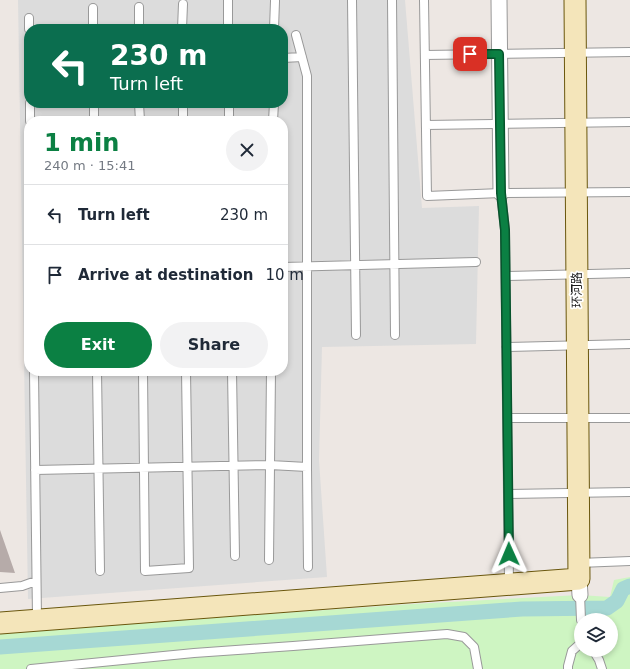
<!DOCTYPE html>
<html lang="en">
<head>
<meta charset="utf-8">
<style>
  :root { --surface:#fff; --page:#f2f2f3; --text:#1f2937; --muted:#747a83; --line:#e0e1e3; --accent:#0b8043 }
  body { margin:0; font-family:"DejaVu Sans","Noto Sans SC",sans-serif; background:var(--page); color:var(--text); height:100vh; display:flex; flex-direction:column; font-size:15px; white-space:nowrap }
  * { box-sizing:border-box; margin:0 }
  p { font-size:13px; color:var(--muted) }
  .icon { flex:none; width:22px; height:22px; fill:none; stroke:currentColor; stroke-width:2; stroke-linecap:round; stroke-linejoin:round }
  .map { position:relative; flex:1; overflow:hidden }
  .details { position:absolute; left:24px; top:116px; width:264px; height:260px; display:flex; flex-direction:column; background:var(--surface); border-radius:16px; box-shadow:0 2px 6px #0003 }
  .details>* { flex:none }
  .banner { position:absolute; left:24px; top:24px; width:264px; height:84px; border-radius:16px; box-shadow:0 2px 6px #0003; background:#0b6e4f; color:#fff; overflow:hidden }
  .fabs { position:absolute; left:574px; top:613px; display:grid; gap:8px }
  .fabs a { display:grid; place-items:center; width:44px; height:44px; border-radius:50%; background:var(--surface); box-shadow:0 2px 6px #0003; font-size:20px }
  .pin { position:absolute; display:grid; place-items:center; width:34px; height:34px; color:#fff; margin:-17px; border-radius:8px; box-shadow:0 2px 6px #0006 }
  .me { position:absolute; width:44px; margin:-22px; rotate:359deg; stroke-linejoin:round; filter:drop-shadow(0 0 3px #0008) }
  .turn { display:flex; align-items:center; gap:14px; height:84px; padding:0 20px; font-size:18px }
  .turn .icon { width:52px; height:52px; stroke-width:2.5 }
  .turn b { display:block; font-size:28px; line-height:34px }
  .round { display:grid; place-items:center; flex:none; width:42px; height:42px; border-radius:21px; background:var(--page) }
  .overview { display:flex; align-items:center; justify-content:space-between; height:68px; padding:0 20px }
  h1 { font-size:24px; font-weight:600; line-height:30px; color:var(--accent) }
  .action { display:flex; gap:8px; margin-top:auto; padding:8px 20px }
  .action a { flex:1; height:46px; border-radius:24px; background:var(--accent); color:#fff; font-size:16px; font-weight:600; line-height:46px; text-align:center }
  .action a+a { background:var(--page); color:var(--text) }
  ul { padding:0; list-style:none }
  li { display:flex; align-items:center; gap:12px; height:60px; padding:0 20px; border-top:1px solid var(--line) }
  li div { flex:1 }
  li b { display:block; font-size:15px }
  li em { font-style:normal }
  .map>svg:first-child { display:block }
  .park { fill:#cef5c2; fill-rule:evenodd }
  .parking { fill:#dcdcdc; fill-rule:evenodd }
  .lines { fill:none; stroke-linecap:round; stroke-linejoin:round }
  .canal { stroke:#a6d8d4; stroke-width:15 }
  .building { fill:#b6aba9 }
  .lane-casing { stroke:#999; stroke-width:10 }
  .street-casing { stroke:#999; stroke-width:17 }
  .secondary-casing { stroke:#6a570d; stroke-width:23 }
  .lane { stroke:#fff; stroke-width:8 }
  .street { stroke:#fff; stroke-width:15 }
  .secondary { stroke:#f4e5ba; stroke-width:21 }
  .route-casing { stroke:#07532c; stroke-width:10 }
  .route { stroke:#0b8043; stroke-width:7 }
  .labels { text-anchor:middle; stroke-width:3.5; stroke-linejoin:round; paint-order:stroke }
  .street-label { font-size:12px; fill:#1c1c1c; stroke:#fff }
</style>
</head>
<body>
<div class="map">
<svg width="630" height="669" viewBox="0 0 630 669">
  <rect width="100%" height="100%" fill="#ede7e3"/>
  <path class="park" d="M630,577V669H0V634L224,617L412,604L580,595L610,597L614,580ZM581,620H611V650H581Z"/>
  <path class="parking" d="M18,0H405L422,208L479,206L476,344L322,347L319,460L327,577L28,599ZM29,29H283V103H29ZM29,121H283V371H29Z"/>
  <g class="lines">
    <path class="canal" d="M0,647L522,609L607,608L617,601L623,589L630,586"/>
  </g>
  <path class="building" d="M0,530L15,573L0,572Z"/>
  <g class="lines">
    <defs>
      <path id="lane" d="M352,0L356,335
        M392,0L395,335
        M424,0L427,196L501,193L630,192
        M139,7V29
        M29,18V29
        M93,29V8
        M182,29L183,4
        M228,29V0
        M274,29L275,1
        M296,35L307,76V467L308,567
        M425,55L630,52
        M283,58L302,57
        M30,103V121
        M94,103V121
        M139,103L140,121
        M183,103V121
        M229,103V121
        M273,121L274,103
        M426,125L630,122
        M501,193L505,230L509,584
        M283,267L476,262
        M506,276L630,273
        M506,347L630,344
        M34,371L37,619
        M97,371L100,571
        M143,371L145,571L189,568L186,371
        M232,371L235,556
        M507,418H630
        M35,470L270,465L307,467
        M508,494L630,492
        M269,560L271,371
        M579,563L630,561
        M0,588L22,586L36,581
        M580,595L581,620
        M593,650L599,660L602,669
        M31,669L194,653L293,646L447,634L464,637L474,647L478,669
        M568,669V666L572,651L581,643"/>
      <path id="street" d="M499,0L501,193
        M579,579L580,595"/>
      <path id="secondary" d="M0,623L579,579L575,0"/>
    </defs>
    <use href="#lane" class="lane-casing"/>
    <use href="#street" class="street-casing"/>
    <use href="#secondary" class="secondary-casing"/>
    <use href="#lane" class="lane"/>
    <use href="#street" class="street"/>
    <use href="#secondary" class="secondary"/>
  </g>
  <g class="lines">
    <defs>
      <path id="route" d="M470,54H499L501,193L505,230L509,554"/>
    </defs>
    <use href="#route" class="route-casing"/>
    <use href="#route" class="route"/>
  </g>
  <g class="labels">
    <g class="street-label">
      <text transform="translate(577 290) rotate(-90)" y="4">环河路</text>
    </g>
  </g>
</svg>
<div class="fabs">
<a><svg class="icon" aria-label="layers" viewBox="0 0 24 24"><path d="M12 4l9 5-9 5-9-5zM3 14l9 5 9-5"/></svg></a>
</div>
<div class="pin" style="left:470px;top:54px;background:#d93025"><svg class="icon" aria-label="arrive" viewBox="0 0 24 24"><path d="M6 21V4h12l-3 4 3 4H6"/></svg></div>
<svg class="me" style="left:509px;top:554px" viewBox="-20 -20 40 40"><path d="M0-17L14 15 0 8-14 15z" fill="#0b8043" stroke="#fff" stroke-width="4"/></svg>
<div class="banner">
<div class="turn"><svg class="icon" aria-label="left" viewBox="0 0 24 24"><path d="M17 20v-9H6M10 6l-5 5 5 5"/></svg><div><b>230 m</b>Turn left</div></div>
</div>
<section class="details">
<div class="overview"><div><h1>1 min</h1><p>240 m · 15:41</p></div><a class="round"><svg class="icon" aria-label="close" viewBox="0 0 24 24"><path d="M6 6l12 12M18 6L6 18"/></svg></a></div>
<ul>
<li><svg class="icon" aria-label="left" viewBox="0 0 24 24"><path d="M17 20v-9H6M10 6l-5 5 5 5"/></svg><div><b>Turn left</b></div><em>230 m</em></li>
<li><svg class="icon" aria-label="arrive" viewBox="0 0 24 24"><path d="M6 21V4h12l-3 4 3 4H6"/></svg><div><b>Arrive at destination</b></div><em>10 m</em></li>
</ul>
<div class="action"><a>Exit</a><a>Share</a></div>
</section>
</div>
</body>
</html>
